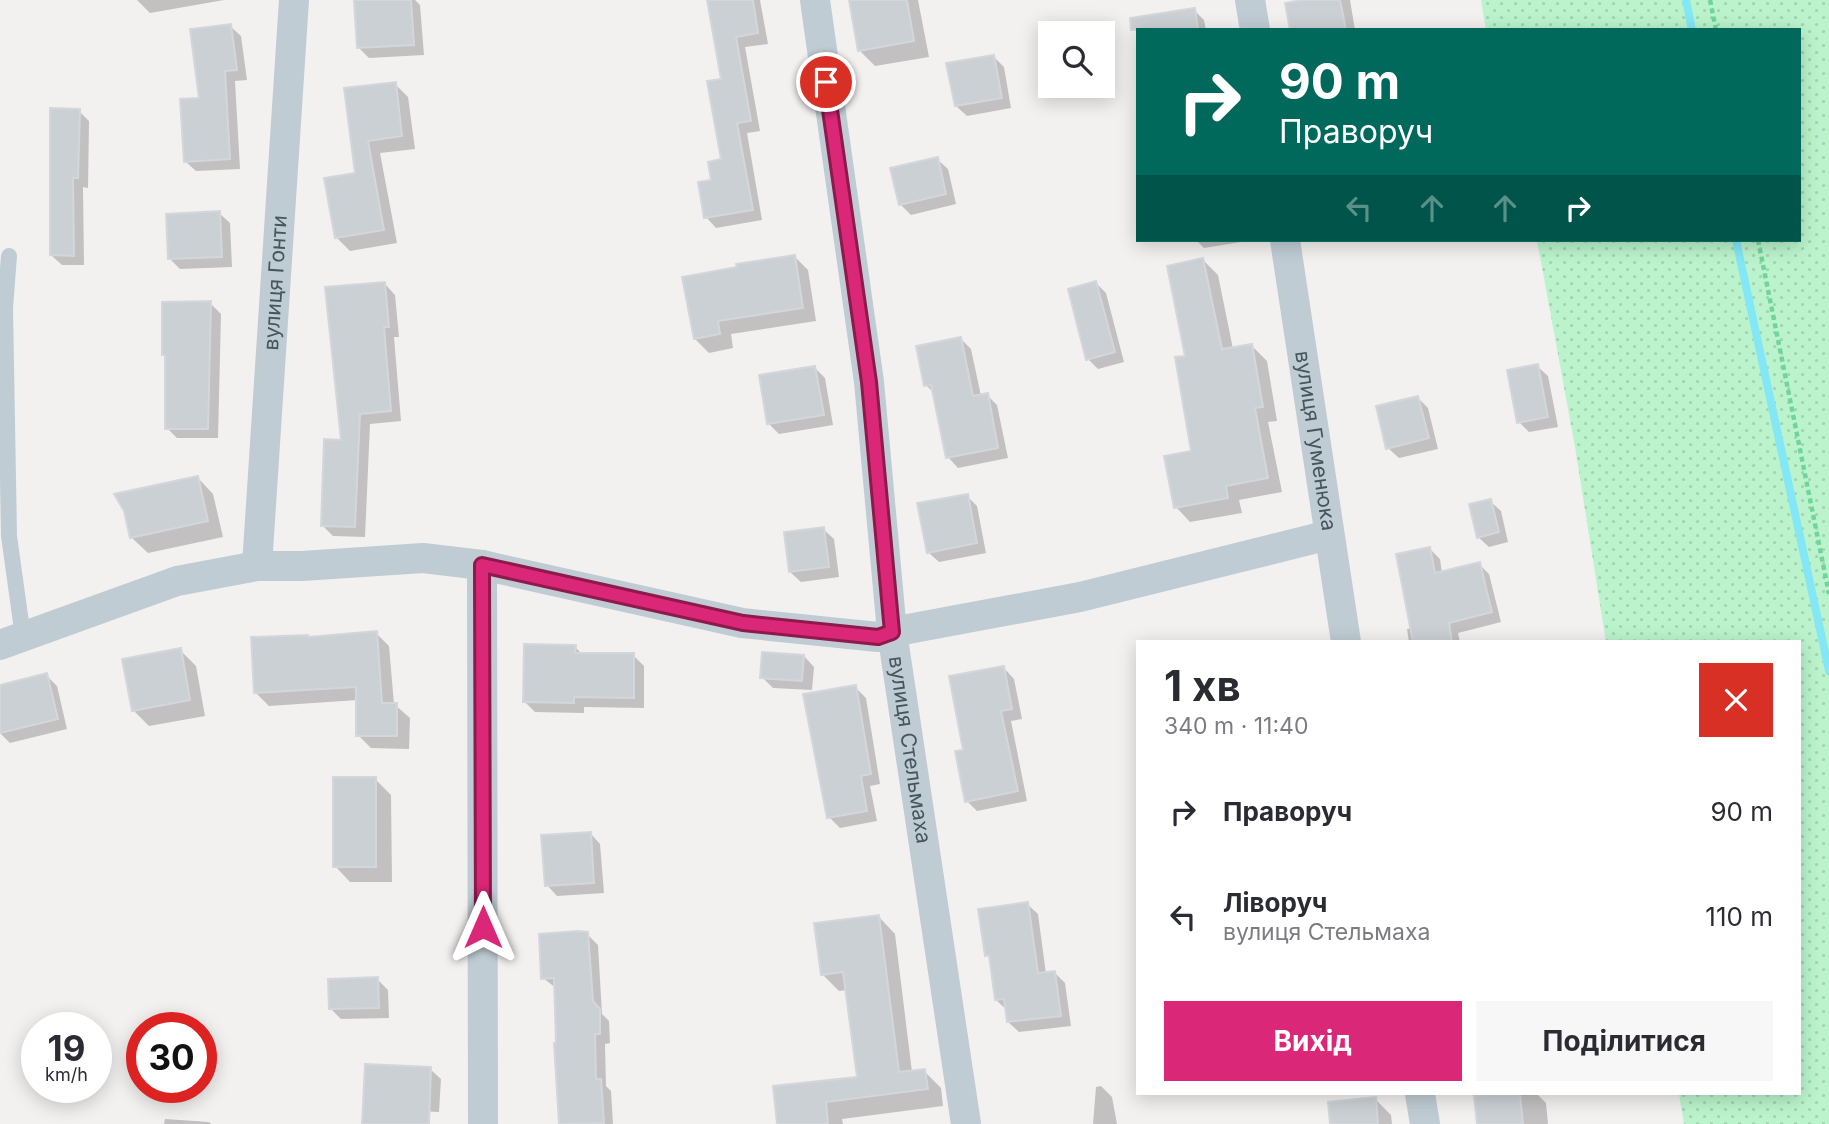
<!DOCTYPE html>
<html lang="uk">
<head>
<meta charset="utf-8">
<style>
  :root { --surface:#fff; --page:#f7f7f7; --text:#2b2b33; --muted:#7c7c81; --accent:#db2777 }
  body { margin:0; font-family:Inter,sans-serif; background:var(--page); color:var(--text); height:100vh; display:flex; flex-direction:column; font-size:26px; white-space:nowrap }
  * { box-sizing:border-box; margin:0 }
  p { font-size:23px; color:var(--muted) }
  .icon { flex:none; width:38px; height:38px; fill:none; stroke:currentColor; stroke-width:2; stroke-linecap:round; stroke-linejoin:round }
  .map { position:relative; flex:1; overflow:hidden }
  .panel { position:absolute; left:1136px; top:640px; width:665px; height:455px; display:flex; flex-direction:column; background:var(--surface); border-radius:0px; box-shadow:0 4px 18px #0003 }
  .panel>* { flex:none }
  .guide { position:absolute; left:1136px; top:28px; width:665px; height:214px; border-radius:0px; box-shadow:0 4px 18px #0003; background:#00695c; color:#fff; overflow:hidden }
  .controls { position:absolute; left:1038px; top:21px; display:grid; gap:14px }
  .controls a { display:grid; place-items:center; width:77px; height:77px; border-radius:0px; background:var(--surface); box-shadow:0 4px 18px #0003; font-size:35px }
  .speed { position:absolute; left:21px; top:1012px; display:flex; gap:14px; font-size:35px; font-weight:700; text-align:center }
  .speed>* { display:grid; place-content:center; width:91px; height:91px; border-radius:50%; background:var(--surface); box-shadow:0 4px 18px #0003; line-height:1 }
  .speed small { font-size:18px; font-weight:400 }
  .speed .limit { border:10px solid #d22; background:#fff; color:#111 }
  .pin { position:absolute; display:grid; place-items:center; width:60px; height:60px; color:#fff; margin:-30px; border:4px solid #fff; border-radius:50%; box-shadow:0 2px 7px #0007 }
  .me { position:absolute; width:77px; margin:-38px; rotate:0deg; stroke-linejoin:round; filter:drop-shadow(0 0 5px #0008) }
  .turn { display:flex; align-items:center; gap:24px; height:147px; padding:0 28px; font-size:32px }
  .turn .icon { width:91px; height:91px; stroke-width:2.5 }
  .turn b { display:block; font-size:49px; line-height:60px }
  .lanes { display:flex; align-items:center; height:66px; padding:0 28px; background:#0003; justify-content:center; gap:35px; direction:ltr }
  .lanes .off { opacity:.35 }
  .round { display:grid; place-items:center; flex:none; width:74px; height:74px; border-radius:0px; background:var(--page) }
  .headline { display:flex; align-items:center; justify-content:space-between; height:119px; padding:0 28px }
  h1 { font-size:42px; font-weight:700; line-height:52px }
  .primary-button { display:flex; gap:14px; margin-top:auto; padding:14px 28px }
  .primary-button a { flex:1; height:80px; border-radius:0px; background:var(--accent); color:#fff; font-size:28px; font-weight:700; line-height:80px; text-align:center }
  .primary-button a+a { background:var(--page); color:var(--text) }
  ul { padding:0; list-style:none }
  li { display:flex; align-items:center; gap:21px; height:105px; padding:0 28px }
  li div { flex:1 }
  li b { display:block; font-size:26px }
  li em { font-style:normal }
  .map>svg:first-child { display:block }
  .grass { fill:url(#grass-dots) }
  .shadow { fill:#0003 }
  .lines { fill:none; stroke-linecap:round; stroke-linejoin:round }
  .stream { stroke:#84e7f5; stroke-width:8 }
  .building { fill:#cbd0d5; stroke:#d3d7dc; stroke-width:2 }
  .path { stroke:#6fd59a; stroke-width:4.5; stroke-dasharray:5 3.5; stroke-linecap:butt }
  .lane { stroke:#bfccd3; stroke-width:16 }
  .street { stroke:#bfccd3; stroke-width:30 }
  .route-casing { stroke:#8e194d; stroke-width:18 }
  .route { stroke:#db2777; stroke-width:12 }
  .labels { text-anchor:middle; stroke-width:7; stroke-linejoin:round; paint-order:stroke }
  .street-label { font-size:21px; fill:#46565f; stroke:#fff }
</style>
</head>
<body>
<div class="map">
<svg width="1829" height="1124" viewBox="0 0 1829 1124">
  <defs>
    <pattern id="grass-dots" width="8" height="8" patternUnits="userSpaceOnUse" patternTransform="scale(1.75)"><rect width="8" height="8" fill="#bbf4cc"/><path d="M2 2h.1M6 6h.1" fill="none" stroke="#a2d3b2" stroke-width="1.8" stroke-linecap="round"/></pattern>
  </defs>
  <rect width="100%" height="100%" fill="#f3f0f0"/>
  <path class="grass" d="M1481,0H1829V1124H1684L1679,1094H1799V642H1606L1575,447L1537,240H1799V30H1486Z"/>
  <path class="shadow" d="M137,0H224L150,13Z
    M355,0H415L420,5L424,55L369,58L359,48Z
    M709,0H760L768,44L745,47L760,131L747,133L762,220L716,228L706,217L713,181L723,161V80Z
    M851,0H918L929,57L875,66L859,50Z
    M1299,0H1350L1355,30H1291Z
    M1194,10L1204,20L1206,30H1157Z
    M230,26L241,36L247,80L235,81L240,169L196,171L185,161L201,99Z
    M993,56L1004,67L1011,108L967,116L956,106Z
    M395,84L408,97L415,149L380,153L397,243L350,251L337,238L357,174L346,90Z
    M79,111L89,121L88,188L83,187L84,265H62L51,255Z
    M937,159L948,169L956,204L911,215L900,204Z
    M219,213L230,223L232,267L180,269L169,258Z
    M1196,240H1241V242L1204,248Z
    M794,256L808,270L816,321L731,334L733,348L709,353L695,339Z
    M1203,260L1218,275L1233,349L1252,346L1267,361L1277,421L1268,422L1282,492L1239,500L1242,513L1190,522L1176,507L1193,452L1187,357Z
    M1096,283L1106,293L1124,362L1098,369L1088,359Z
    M385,284L395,295L399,337H394L401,421L370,424L365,537L333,536L322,525Z
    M210,303L221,314L218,438H177L167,428V357L164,354Z
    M961,339L971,349L981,396L987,395L997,405L1008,458L958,468L948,457L935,394L926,385Z
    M1537,366L1548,376L1558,427L1529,432L1519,422Z
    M815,368L825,378L833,425L779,434L768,423Z
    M1418,398L1428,408L1438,449L1399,458L1388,448Z
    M198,478L213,494L223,537L148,553L132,538Z
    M967,496L977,506L986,553L939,562L928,552Z
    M1490,501L1501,511L1508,542L1489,547L1478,537Z
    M823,529L834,539L839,577L801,582L790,572Z
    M1430,549L1440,559L1442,573L1479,564L1489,574L1501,622L1458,633L1460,642H1409L1407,629L1412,628Z
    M376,633L389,646L394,704L410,718L409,749L371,748L358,735V700L269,706L256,693L308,636L309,638Z
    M575,647L583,655H633L644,666V708L584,707V713L535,712L524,701Z
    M180,650L196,666L205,716L149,726L133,710Z
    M804,656L814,667L812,690L773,688L762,677Z
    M1004,668L1014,679L1022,719L1011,721L1027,801L977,811L967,801L965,751Z
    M46,675L57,686L67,729L10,743L0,733V687Z
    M855,687L866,698L880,784L870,786L877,821L840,828L829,817Z
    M375,779L391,795L392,882H350L335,866Z
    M590,833L600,844L604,893L557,896L547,885Z
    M1027,904L1038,914L1046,974L1055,973L1065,983L1071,1026L1019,1032L1008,1022L1007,1010L996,1000L991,959L986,955Z
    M879,917L895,934L912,1072L924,1071L941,1088L943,1106L842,1119L843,1124H779L859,1079L847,990L839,991L822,974Z
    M587,934L598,945L602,1014L609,1021L610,1043L605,1044L606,1086L611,1091L613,1124H560L556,1045H557L556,988L543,978Z
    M377,979L388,990L389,1018L341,1019L331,1009Z
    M430,1069L441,1079L439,1112L375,1109Z
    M1101,1086L1112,1097L1117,1124H1093L1096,1087Z
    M1518,1094H1537L1546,1103L1548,1124H1479L1476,1097Z
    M1375,1099L1391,1115L1392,1124H1332Z
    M165,1119L209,1122L211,1124H164Z"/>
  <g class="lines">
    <path class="stream" d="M1686,0L1692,30
      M1736,240L1829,671"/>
  </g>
  <path class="building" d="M354,0H411L414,45L357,48Z
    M707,0H753L758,33L736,37L751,121L737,123L753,210L704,218L698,182L711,180L708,162L721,159L707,81L721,79Z
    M849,0H907L914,41L858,51Z
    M1302,0H1340L1346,30H1290L1285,3Z
    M1195,8L1198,30H1131L1130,18Z
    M231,24L237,70L225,71L230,159L184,162L180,99L199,98L190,29Z
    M994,55L1002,98L955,106L946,63Z
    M396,82L402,136L368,141L384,230L335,238L324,178L355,173L344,88Z
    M50,108L80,109L78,178H73L74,256L50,255Z
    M938,157L946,194L899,205L890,168Z
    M220,211L222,257L168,259L166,214Z
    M795,255L803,308L718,321L720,334L694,339L682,277L737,267L736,264Z
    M1203,258L1222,349L1252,344L1263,407L1255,408L1268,478L1226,486L1228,498L1174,508L1164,456L1191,451L1175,357L1185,356L1167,266Z
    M1096,281L1115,352L1086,360L1068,289Z
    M385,282L389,327H384L391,411L360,414L355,527L321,526L324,439L341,440L325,287Z
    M211,301L208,429H165V355H162V302Z
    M961,337L973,396L988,393L998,448L946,458L931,385L924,386L916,346Z
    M1538,364L1548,417L1517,423L1507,370Z
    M815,366L824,415L767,424L759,375Z
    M1418,396L1429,438L1386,449L1376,406Z
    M198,476L208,521L130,538L124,511L114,494Z
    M968,494L977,543L927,553L917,503Z
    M1491,499L1499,532L1477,538L1469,504Z
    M824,527L829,567L789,572L784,532Z
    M1430,547L1435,573L1480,562L1487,592L1492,612L1449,623L1452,642H1413L1396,554Z
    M377,631L382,703H397V736H356V687L254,693L251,637L308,635V637Z
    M524,644L576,645L575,653H634V698L574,697V703L523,702Z
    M181,648L190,700L132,711L122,659Z
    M762,652L804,655L802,681L760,678Z
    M1004,666L1012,709L1001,711L1018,791L965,802L955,751L963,750L949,676Z
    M47,673L58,719L0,733V685Z
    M856,685L871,774L861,776L867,811L827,818L803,694Z
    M333,777H376V867H333Z
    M591,832L594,883L545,886L541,835Z
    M1028,902L1038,973L1055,971L1061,1016L1007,1022L1004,999L995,1000L989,955L985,956L978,909Z
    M879,915L899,1072L925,1069L928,1089L826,1102L828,1124H777L773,1086L857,1077L843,972L821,975L814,923Z
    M578,931L588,932L593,1001L600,1009V1034H595L596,1079H601L604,1123L559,1124L554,1043H556L554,978L541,979L539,934Z
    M378,977L379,1008L329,1009L328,979Z
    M365,1064L431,1067L429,1124H362Z
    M1497,1094H1520L1523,1124H1477L1474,1096Z
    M1376,1097L1378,1124H1330L1328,1102Z"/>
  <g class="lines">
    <path class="path" d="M1710,0L1716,30
      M1758,240L1829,594"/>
    <path class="lane" d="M9,256L5,308L9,536L23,637"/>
    <g class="street">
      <path id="s1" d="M815,0L869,382L892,632L966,1124"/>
      <path d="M1250,0L1255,30"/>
      <path id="s2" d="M1285,240L1346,642"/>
      <path d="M482,565L483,1124"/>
      <path id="s3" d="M257,566L294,0"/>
      <path d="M0,645L177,581L257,566H302L423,558L482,565L742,623L878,637L892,632L1080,597L1329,535"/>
      <path d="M1420,1094L1425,1124"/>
    </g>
  </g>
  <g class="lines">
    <defs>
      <path id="route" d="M483,927L482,565L743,623L878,637L892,632L869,382L826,82"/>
    </defs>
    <use href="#route" class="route-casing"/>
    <use href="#route" class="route"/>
  </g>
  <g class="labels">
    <g class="street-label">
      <text dy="7" stroke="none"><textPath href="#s3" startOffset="284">вулиця Гонти</textPath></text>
      <text dy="7" stroke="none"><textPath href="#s2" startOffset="203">вулиця Гуменюка</textPath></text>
      <text dy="7" stroke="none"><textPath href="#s1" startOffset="756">вулиця Стельмаха</textPath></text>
    </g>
  </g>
</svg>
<div class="controls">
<a><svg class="icon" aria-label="search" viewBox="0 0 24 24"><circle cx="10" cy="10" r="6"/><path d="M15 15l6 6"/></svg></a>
</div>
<div class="speed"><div>19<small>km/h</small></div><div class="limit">30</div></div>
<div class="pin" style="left:826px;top:82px;background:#d93025"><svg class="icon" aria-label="arrive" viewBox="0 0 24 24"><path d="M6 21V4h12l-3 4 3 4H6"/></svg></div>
<svg class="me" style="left:483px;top:927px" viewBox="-20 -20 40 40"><path d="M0-17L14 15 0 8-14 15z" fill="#db2777" stroke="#fff" stroke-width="4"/></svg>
<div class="guide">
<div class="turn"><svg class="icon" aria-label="right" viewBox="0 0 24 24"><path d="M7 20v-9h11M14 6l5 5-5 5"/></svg><div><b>90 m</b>Праворуч</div></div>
<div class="lanes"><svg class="icon off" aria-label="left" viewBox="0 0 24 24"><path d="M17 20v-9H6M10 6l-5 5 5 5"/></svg><svg class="icon off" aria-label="ahead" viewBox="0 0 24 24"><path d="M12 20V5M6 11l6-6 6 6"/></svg><svg class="icon off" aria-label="ahead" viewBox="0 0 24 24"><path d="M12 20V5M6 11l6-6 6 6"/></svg><svg class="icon" aria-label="right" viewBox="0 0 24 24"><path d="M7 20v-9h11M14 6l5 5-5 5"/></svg></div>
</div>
<section class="panel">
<div class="headline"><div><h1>1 хв</h1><p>340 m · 11:40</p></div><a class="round" style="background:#d93025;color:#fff"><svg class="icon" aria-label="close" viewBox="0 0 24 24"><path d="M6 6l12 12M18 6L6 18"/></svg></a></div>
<ul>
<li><svg class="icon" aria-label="right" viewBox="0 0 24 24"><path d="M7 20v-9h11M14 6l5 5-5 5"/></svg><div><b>Праворуч</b></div><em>90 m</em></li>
<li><svg class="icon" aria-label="left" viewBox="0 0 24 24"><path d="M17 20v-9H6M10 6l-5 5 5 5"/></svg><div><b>Ліворуч</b><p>вулиця Стельмаха</p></div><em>110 m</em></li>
</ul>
<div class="primary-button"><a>Вихід</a><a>Поділитися</a></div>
</section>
</div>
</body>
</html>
